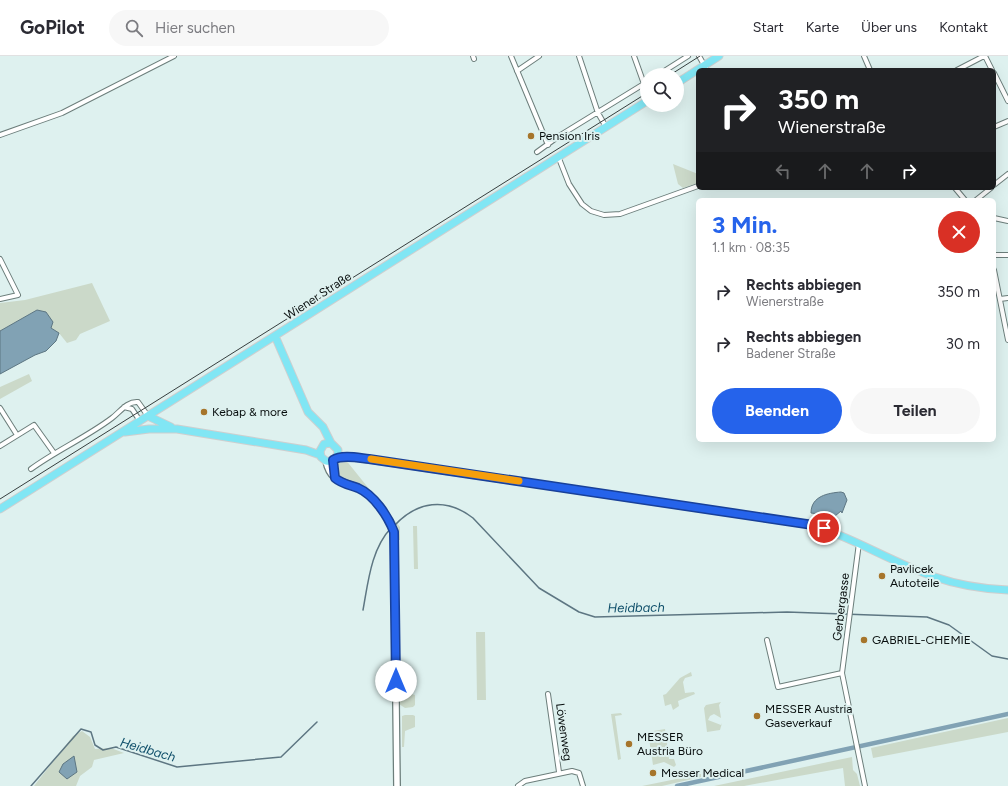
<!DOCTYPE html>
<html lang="de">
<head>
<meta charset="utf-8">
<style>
  :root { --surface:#fff; --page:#f7f7f7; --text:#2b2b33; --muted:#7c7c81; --line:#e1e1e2; --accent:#2563eb }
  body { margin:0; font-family:Figtree,sans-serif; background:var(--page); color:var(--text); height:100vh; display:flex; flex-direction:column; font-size:15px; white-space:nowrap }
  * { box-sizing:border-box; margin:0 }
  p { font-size:13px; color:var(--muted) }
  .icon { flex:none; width:22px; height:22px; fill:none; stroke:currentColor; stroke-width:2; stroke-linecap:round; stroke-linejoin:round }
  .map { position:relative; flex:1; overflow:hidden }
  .drawer { position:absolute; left:696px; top:142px; width:300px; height:244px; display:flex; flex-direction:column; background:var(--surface); border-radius:6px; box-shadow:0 4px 16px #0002 }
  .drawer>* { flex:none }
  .hud { position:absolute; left:696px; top:12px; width:300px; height:122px; border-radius:6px; box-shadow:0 4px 16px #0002; background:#202124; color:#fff; overflow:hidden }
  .buttons { position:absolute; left:640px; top:12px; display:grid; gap:8px }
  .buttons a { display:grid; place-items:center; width:44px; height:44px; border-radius:50%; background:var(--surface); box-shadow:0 4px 16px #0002; font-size:20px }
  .pin { position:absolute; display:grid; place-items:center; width:34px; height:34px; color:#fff; margin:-17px; border:2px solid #fff; border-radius:50%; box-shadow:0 1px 4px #0007 }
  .me { position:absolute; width:44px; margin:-22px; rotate:0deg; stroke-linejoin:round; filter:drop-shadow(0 0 3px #0008) }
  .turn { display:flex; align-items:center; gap:14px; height:84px; padding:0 16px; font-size:18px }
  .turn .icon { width:52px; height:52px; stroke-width:2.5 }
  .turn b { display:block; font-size:28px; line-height:34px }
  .lanes { display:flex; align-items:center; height:38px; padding:0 16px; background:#0003; justify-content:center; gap:20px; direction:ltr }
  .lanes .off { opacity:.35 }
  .round { display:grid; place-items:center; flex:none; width:42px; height:42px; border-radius:21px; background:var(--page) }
  .headline { display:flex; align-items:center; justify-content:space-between; height:68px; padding:0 16px }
  h1 { font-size:24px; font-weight:700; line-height:30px; color:var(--accent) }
  .button { display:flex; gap:8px; margin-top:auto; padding:8px 16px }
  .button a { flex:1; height:46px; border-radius:24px; background:var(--accent); color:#fff; font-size:16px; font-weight:700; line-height:46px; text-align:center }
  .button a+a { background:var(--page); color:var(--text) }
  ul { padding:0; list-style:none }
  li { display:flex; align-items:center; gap:12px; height:52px; padding:0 16px }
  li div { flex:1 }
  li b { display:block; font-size:15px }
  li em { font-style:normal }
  header { display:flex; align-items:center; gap:24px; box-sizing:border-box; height:56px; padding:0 20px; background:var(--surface); border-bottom:1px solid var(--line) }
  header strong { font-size:19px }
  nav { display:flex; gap:22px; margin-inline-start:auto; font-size:14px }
  .search { width:280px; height:36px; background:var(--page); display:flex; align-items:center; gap:10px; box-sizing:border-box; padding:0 14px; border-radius:22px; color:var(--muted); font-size:15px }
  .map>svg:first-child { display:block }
  .green { fill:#cbd9c9 }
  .water { fill:#81a2b4; stroke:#5d7682 }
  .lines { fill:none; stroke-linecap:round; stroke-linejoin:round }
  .stream { stroke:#5d7682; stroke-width:1.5 }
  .canal { stroke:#81a2b4; stroke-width:4.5 }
  .minor-casing { stroke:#6c7e7b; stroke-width:6 }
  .tertiary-casing { stroke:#6c7e7b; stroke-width:8 }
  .primary-casing { stroke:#cecfcf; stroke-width:9 }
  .minor { stroke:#fff; stroke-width:4 }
  .tertiary { stroke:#fff; stroke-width:5.5 }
  .primary { stroke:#81e6f4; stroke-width:7 }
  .tram { stroke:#373f3f; stroke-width:1 }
  .route-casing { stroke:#184099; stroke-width:10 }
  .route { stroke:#2563eb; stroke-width:7 }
  .slow { stroke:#f59e0b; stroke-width:7 }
  .poi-dot { fill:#a6752b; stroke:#def1ef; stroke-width:1.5 }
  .labels { text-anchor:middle; stroke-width:4; stroke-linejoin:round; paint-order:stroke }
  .poi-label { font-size:12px; fill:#080e0e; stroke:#def1ef; text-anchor:start }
  .street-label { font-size:12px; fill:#080e0e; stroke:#def1ef }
  .water-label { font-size:13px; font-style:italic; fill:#0f4f6a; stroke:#def1ef }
</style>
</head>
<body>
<header>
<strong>GoPilot</strong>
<div class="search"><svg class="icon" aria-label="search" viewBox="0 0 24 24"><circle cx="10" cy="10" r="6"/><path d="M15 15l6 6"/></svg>Hier suchen</div>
<nav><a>Start</a><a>Karte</a><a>Über uns</a><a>Kontakt</a></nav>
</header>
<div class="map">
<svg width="1008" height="730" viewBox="0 0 1008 730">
  <rect width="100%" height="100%" fill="#def1ef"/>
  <path class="green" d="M673,108L698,118V127L683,132L678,128Z
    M92,227L110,265L80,278L76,284L67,287L59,277L51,272L37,254L0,275V247L25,244Z
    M29,318L32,325L0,343V331Z
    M345,403L395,465L400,471V484H397C391,449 367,439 340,422L336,417V408L339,405Z
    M413,470H417L418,513H414Z
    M476,576H485L486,644H477Z
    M691,616L692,620L685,622L683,626L685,637L694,636L695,638L678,645L679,650L673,654L671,648L665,650L663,639L666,638L680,622Z
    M398,620H402L404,636L415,639V649L413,651L405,652L399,648Z
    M721,646L719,649L721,662L714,658L710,660L708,664L721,669L722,667L720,674L707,676L704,652L706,649Z
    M621,657L622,659L615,660L621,703L618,704L611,658Z
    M405,659H413L415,660V671L405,675L404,691H402V660Z
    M1008,662V676L873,702L871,692Z
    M665,673L669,703H674L676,709L674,711L664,706L653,709L648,676Z
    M82,675L90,681L95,693L111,692L124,697L94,704L92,711L80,720L76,730H34L73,680Z
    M852,701L853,714L857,718L860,730H845L843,712L744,730H714Z
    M701,718V721L662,730H642Z"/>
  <path class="water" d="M37,254L46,256L53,266L51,272L59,277L56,285L46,295L35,299L0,318V275Z
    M841,436L844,437L847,444L842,457L841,455L835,460L811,457C811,440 828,437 841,436Z
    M74,700L77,716L67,723L59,716L63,708Z"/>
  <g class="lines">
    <path class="stream" d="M394,470C417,445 446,441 473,462L539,532L579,556L595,561L787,556L927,561L949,569L992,600L1008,603
      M363,554C368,527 371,493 391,472
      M31,730L81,673L91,676L95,689L103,694L116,691L177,711L281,701L317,666"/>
    <path class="canal" d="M677,730L1008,658"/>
    <defs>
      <path id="minor" d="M473,0L474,3
        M511,0L548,89
        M579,0L598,57L606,71
        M634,0L644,28
        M699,0L707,14
        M864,0L870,14
        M985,0L992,14
        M957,14L984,0
        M517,15L539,0
        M994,17L1008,45
        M658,19L688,0
        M994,71L1008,65
        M0,79L62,57L174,0
        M537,96L559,80L647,26
        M558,100L569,128L582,148L591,155L604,159L620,158L698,130
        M994,129L1008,118
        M955,132L965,144
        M976,144L991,132
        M994,162L1008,165
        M994,199H1008
        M0,203L18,239L0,243
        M994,214L1008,284
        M1000,243L1008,242
        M124,351L132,353L140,365
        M0,352L17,379
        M0,390L34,369L54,397
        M31,413C57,394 87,381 112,362C120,356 127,345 138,346L148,360
        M859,487L842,617L865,730
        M767,584L778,631L842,617
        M548,638L559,716
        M518,730L525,725L572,715L579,717L583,730"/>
      <path id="tertiary" d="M333,404L335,422
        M326,405C331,430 348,424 365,436C378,446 389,461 394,476L397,730"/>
      <path id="primary" d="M677,27L719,0
        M275,280L308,356L323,371L331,387L338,394C338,402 334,406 326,405L321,401L320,395L324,388L331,387
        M148,360L171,371
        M125,376L149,373H177L306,394L320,399
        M336,402L354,401L813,469C856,483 893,507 935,521C958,529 984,533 1008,534
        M0,453L647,45"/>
    </defs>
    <use href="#minor" class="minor-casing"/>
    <use href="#tertiary" class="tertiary-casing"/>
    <use href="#primary" class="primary-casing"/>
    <use href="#minor" class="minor"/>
    <use href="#tertiary" class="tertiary"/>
    <use href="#primary" class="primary"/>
    <path class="tram" d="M670,19L700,0
      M0,443L647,37"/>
  </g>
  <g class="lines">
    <defs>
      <path id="route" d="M396,625L394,476C388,460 374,439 358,432C350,429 342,428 335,422L333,404C342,398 359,402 369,403L813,469L824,472"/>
    </defs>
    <use href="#route" class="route-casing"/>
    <use href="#route" class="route"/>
    <path class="slow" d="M371,403L519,425"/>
  </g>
  <g class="poi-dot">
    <circle cx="531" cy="80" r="4"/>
    <circle cx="204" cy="356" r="4"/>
    <circle cx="882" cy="520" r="4"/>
    <circle cx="864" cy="584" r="4"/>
    <circle cx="757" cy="660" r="4"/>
    <circle cx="629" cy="688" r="4"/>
    <circle cx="653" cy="717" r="4"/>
  </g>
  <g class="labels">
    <g class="poi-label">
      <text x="539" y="84">Pension Iris</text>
      <text x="212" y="360">Kebap &amp; more</text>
      <text x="890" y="517">Pavlicek<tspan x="890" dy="14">Autoteile</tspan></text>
      <text x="872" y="588">GABRIEL-CHEMIE</text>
      <text x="765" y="657">MESSER Austria<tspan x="765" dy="14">Gaseverkauf</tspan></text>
      <text x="637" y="685">MESSER<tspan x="637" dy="14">Austria Büro</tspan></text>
      <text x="661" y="721">Messer Medical</text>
    </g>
    <g class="street-label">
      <text transform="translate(318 240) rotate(-33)" y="4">Wiener Straße</text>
      <text transform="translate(841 551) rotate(-83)" y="4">Gerbergasse</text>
      <text transform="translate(564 676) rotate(82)" y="4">Löwenweg</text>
    </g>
    <g class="water-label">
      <text transform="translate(636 551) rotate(-1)" y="5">Heidbach</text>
      <text transform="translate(148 693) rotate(16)" y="5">Heidbach</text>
    </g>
  </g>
</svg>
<div class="buttons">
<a><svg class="icon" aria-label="search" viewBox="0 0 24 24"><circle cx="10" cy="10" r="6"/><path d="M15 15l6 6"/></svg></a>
</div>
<div class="pin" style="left:824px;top:472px;background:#d93025"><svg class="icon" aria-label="arrive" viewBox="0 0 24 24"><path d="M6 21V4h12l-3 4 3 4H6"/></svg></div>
<svg class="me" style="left:396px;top:625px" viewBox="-20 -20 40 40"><circle r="19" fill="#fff"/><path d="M0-13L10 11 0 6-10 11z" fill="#2563eb"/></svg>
<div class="hud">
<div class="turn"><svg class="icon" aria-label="right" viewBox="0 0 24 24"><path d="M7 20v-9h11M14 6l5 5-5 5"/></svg><div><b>350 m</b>Wienerstraße</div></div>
<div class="lanes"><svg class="icon off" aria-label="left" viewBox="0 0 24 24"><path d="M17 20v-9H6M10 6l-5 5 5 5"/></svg><svg class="icon off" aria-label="ahead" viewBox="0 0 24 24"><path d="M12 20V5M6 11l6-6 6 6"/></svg><svg class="icon off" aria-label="ahead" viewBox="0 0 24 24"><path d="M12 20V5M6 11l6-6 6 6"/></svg><svg class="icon" aria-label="right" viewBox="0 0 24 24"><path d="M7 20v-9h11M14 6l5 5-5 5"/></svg></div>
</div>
<section class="drawer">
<div class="headline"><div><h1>3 Min.</h1><p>1.1 km · 08:35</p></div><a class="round" style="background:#d93025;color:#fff"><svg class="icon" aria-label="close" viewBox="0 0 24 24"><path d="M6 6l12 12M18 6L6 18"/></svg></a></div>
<ul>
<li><svg class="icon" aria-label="right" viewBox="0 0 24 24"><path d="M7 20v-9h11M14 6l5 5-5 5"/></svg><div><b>Rechts abbiegen</b><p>Wienerstraße</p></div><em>350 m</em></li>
<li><svg class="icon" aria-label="right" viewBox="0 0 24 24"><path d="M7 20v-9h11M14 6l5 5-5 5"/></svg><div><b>Rechts abbiegen</b><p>Badener Straße</p></div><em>30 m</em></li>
</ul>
<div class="button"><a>Beenden</a><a>Teilen</a></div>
</section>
</div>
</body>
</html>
